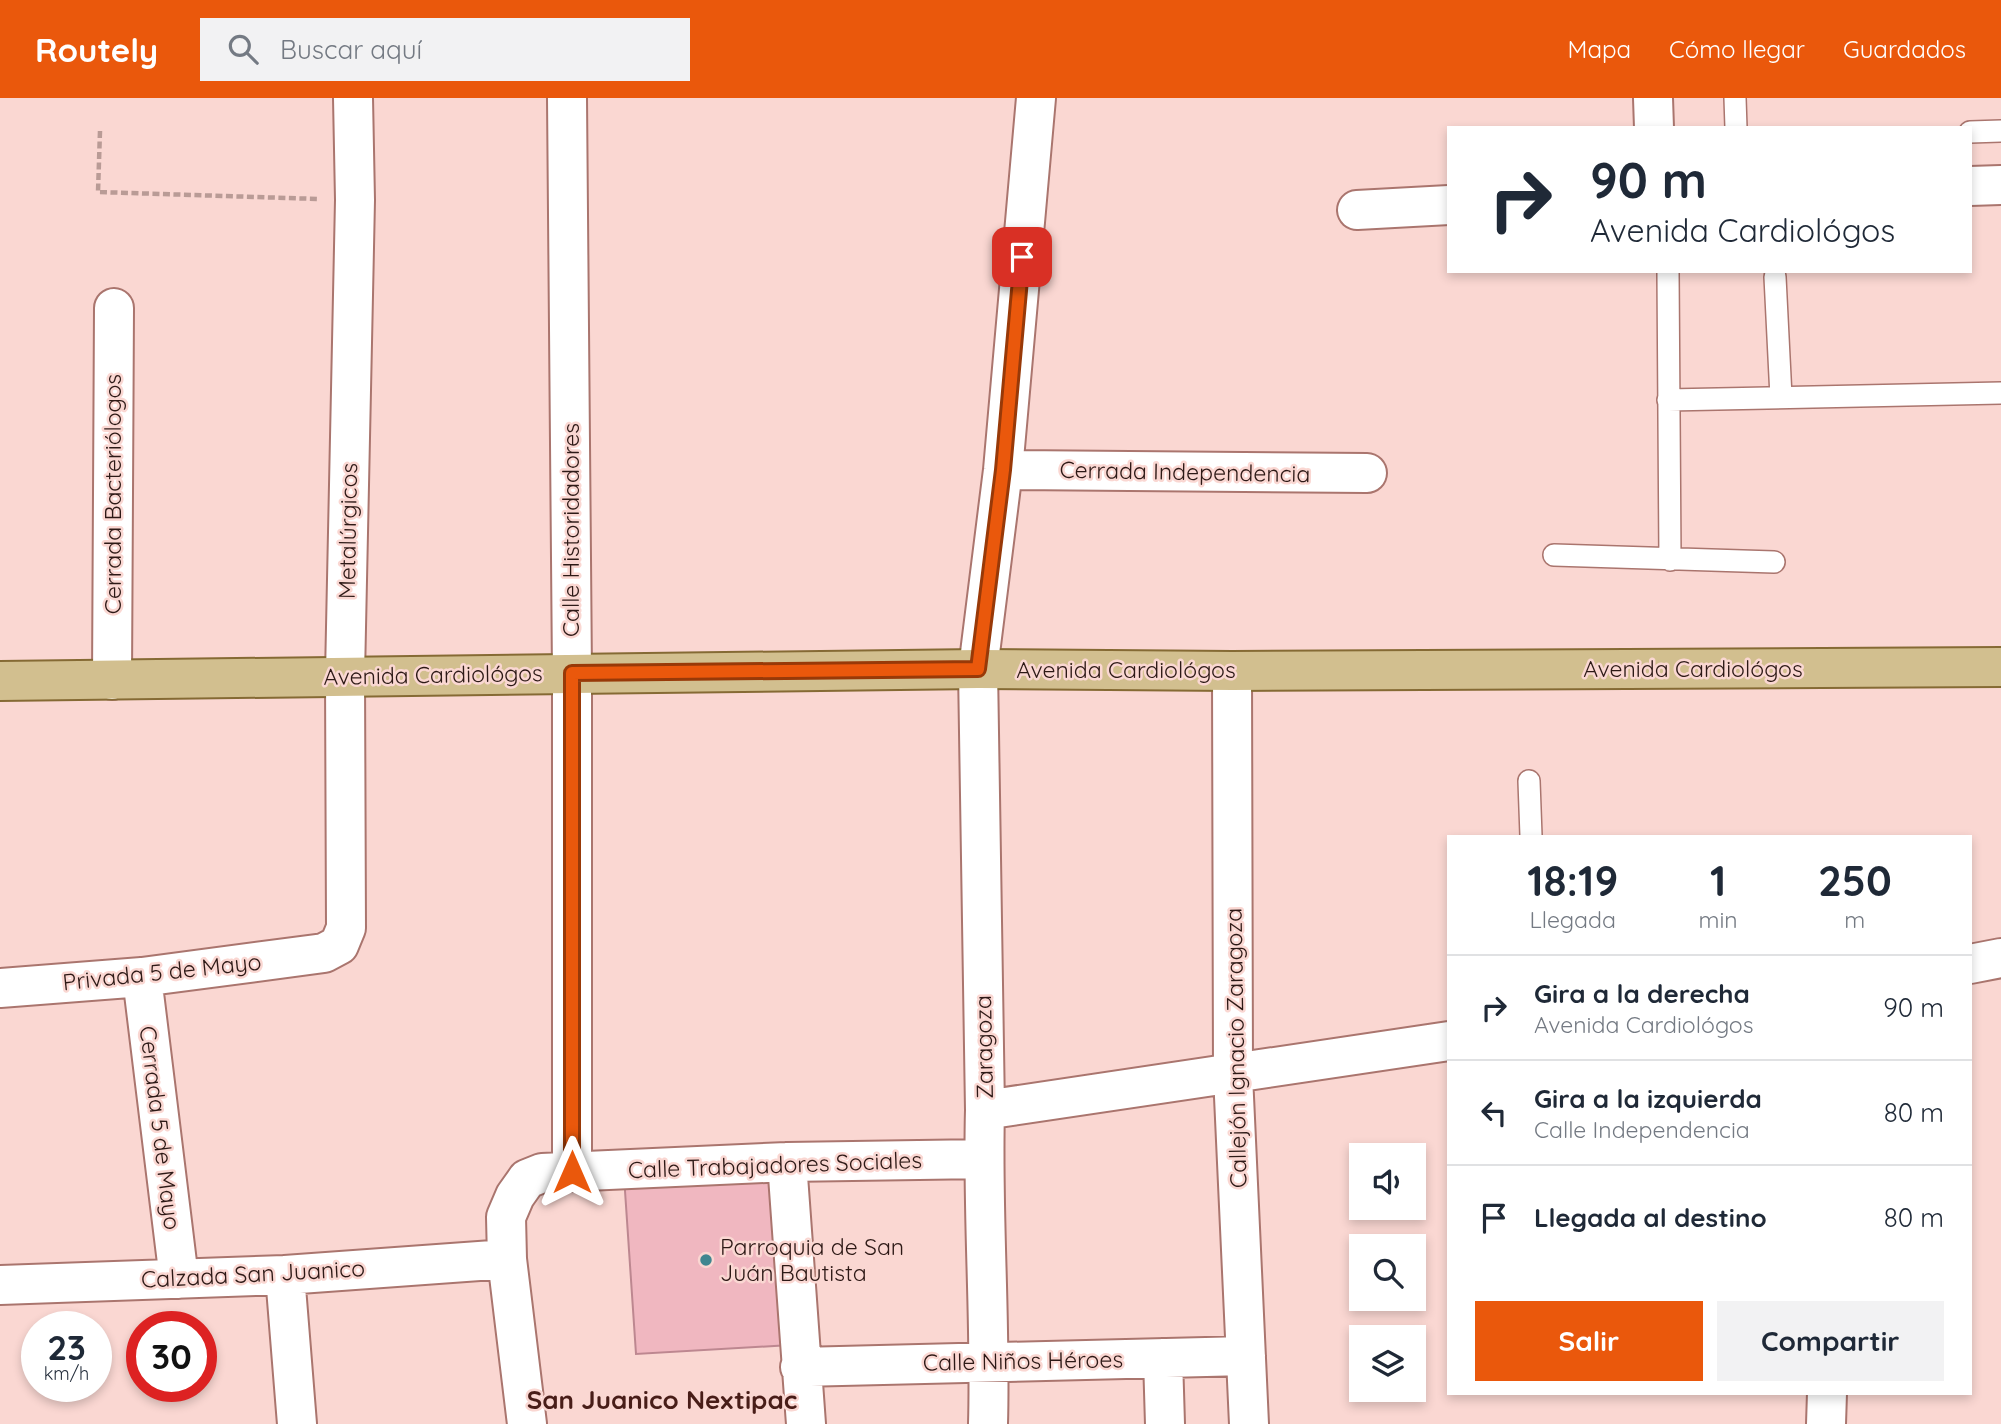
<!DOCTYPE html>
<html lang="es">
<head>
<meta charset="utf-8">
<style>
  :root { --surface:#fff; --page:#f2f2f3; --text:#1f2937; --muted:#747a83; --line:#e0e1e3; --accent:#ea580c }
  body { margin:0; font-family:Quicksand,sans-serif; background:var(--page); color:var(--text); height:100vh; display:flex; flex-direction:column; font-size:26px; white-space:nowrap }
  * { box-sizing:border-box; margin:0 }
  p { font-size:23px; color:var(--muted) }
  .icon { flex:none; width:38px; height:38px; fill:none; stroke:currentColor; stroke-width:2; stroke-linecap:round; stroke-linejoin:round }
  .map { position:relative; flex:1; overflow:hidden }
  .sheet { position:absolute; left:1447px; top:737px; width:525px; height:560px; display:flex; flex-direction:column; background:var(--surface); border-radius:0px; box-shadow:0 4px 10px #0003 }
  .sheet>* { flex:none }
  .banner { position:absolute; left:1447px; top:28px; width:525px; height:147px; border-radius:0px; box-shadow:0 4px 10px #0003; background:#fff; color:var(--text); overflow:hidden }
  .controls { position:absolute; left:1349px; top:1045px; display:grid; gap:14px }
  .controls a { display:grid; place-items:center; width:77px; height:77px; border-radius:0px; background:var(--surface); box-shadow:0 4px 10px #0003; font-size:35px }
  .speed { position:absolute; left:21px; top:1213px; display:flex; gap:14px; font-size:35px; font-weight:700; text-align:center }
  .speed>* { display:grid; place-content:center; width:91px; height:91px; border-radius:50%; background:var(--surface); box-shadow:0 4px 10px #0003; line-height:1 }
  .speed small { font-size:18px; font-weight:400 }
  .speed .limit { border:10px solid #d22; background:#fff; color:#111 }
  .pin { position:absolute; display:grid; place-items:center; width:60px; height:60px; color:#fff; margin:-30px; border-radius:14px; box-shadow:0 4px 10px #0006 }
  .me { position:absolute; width:77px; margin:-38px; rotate:0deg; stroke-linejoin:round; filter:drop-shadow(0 0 5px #0008) }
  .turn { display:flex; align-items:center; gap:24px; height:147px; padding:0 28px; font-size:32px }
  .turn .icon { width:91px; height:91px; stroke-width:2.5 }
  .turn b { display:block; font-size:49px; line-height:60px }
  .eta { display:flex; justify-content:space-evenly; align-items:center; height:119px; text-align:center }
  .eta b { font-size:42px; font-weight:800; line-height:49px }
  .button { display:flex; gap:14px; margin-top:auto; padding:14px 28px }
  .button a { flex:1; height:80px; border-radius:0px; background:var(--accent); color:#fff; font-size:28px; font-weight:800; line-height:80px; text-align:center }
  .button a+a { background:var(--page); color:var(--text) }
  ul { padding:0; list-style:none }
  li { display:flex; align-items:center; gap:21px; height:105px; padding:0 28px; border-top:2px solid var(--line) }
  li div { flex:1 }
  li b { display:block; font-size:26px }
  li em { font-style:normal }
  header { display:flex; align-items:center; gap:42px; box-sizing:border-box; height:98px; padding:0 35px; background:var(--accent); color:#fff }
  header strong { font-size:33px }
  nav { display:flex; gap:38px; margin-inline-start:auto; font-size:24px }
  .search { width:490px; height:63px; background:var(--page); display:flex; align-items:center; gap:18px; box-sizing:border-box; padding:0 24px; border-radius:0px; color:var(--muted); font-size:26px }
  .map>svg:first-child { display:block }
  .building { fill:#f0b7c0; stroke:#bd8790; stroke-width:2 }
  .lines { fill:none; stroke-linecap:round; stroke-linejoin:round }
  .service-casing { stroke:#aa756e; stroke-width:24 }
  .minor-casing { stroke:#aa756e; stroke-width:42 }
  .primary-casing { stroke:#856a34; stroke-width:42 }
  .path { stroke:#b99b96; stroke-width:4.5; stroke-dasharray:7 3.5; stroke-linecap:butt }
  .service { stroke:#fff; stroke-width:21 }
  .minor { stroke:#fff; stroke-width:38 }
  .primary { stroke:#d2bf8f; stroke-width:38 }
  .route-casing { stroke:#983908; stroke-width:18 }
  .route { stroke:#ea580c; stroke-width:12 }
  .poi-dot { fill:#408690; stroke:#fad7d2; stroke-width:2.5 }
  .labels { text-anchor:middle; stroke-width:5; stroke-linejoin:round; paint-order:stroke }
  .street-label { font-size:23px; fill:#2d1916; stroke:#fad7d2 }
  .poi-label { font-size:23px; fill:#2d1916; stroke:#fad7d2; text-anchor:start }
  .quarter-label { font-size:26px; font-weight:bold; fill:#481d18; stroke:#fad7d2 }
</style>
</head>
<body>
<header>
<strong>Routely</strong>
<div class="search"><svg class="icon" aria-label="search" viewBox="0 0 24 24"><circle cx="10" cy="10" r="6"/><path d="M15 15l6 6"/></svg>Buscar aquí</div>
<nav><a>Mapa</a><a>Cómo llegar</a><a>Guardados</a></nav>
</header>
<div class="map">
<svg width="2001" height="1326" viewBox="0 0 2001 1326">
  <rect width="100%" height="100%" fill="#fad7d2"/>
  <path class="building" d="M776,1074L790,1247L636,1256L624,1078Z"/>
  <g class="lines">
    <defs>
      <path id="service" d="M1735,0L1736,30
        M1970,34L2001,33
        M1668,173L1670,462
        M1775,179L1781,299
        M1668,302L2001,295
        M1554,457L1774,464
        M1529,683L1531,738"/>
      <path id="minor" d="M567,0L572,575V1074
        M1653,0L1654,30
        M1970,88L2001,87
        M1357,112L1449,107
        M1003,372L1367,375
        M1232,573L1233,977L1249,1326
        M112,582L114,210
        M1970,866L2001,860
        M142,879L179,1181
        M0,890L142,879L324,855L339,847L346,830L345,577L355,102L353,0
        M985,1012L1449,943
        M787,1064L806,1326
        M285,1177L297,1326
        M0,1187L285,1177L507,1161
        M1163,1260L1165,1326
        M800,1269L1246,1258
        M527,1326L507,1161L506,1119L515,1098L527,1081L542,1075L787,1064L984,1061
        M988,1326C991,1221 982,1117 985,1012L978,571L1003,372L1036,0
        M1826,1326L1827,1295"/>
      <path id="primary" d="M0,583L978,571L1232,573L2001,569"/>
    </defs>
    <use href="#service" class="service-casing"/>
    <use href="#minor" class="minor-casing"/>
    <use href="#primary" class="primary-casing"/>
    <path class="path" d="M100,33L98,94L319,101"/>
    <use href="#service" class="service"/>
    <use href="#minor" class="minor"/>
    <use href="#primary" class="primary"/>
  </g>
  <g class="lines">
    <defs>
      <path id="route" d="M572,1074V575L978,571L1003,372L1022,159"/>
    </defs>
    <use href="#route" class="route-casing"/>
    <use href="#route" class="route"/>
  </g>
  <circle class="poi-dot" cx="706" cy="1162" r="7"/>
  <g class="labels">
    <g class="street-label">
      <text transform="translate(1185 374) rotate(1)" y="8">Cerrada Independencia</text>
      <text transform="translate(113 396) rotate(-90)" y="8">Cerrada Bacteriólogos</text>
      <text transform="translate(571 432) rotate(-90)" y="8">Calle Historidadores</text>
      <text transform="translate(348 433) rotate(-89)" y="8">Metalúrgicos</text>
      <text x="1693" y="579">Avenida Cardiológos</text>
      <text x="1126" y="580">Avenida Cardiológos</text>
      <text transform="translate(433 577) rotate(-1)" y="8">Avenida Cardiológos</text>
      <text transform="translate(162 874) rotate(-6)" y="8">Privada 5 de Mayo</text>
      <text transform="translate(984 949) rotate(-91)" y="8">Zaragoza</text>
      <text transform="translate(1236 950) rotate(-91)" y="8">Callejón Ignacio Zaragoza</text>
      <text transform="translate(160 1030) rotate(83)" y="8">Cerrada 5 de Mayo</text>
      <text transform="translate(775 1067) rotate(-2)" y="8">Calle Trabajadores Sociales</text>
      <text transform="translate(253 1176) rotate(-3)" y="8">Calzada San Juanico</text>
      <text transform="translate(1023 1263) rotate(-1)" y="8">Calle Niños Héroes</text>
    </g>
    <g class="poi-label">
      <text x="720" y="1157">Parroquia de San<tspan x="720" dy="26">Juán Bautista</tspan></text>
    </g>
    <g class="quarter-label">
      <text x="662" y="1311">San Juanico Nextipac</text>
    </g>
  </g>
</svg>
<div class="controls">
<a><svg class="icon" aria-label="sound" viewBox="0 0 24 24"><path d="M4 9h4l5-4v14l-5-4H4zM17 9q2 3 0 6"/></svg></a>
<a><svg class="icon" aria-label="search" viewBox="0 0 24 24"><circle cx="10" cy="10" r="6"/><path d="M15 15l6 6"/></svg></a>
<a><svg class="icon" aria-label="layers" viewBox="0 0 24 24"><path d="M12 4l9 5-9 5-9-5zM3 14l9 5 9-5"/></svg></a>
</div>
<div class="speed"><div>23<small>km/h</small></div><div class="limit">30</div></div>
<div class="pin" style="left:1022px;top:159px;background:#d93025"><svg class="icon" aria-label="arrive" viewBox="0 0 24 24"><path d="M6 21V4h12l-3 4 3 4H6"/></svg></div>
<svg class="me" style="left:572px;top:1074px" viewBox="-20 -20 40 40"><path d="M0-17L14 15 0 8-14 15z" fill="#ea580c" stroke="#fff" stroke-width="4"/></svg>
<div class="banner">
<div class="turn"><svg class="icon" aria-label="right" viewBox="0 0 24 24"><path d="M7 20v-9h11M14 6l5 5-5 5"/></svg><div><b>90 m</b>Avenida Cardiológos</div></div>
</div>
<section class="sheet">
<div class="eta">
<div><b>18:19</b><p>Llegada</p></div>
<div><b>1</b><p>min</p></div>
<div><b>250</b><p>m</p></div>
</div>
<ul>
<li><svg class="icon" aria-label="right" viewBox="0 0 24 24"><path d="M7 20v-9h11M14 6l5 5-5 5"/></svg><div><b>Gira a la derecha</b><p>Avenida Cardiológos</p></div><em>90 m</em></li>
<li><svg class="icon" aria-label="left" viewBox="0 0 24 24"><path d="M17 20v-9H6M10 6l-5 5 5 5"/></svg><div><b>Gira a la izquierda</b><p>Calle Independencia</p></div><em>80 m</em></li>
<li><svg class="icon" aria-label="arrive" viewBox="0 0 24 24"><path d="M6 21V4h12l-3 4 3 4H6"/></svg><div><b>Llegada al destino</b></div><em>80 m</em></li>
</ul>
<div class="button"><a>Salir</a><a>Compartir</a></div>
</section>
</div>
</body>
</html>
